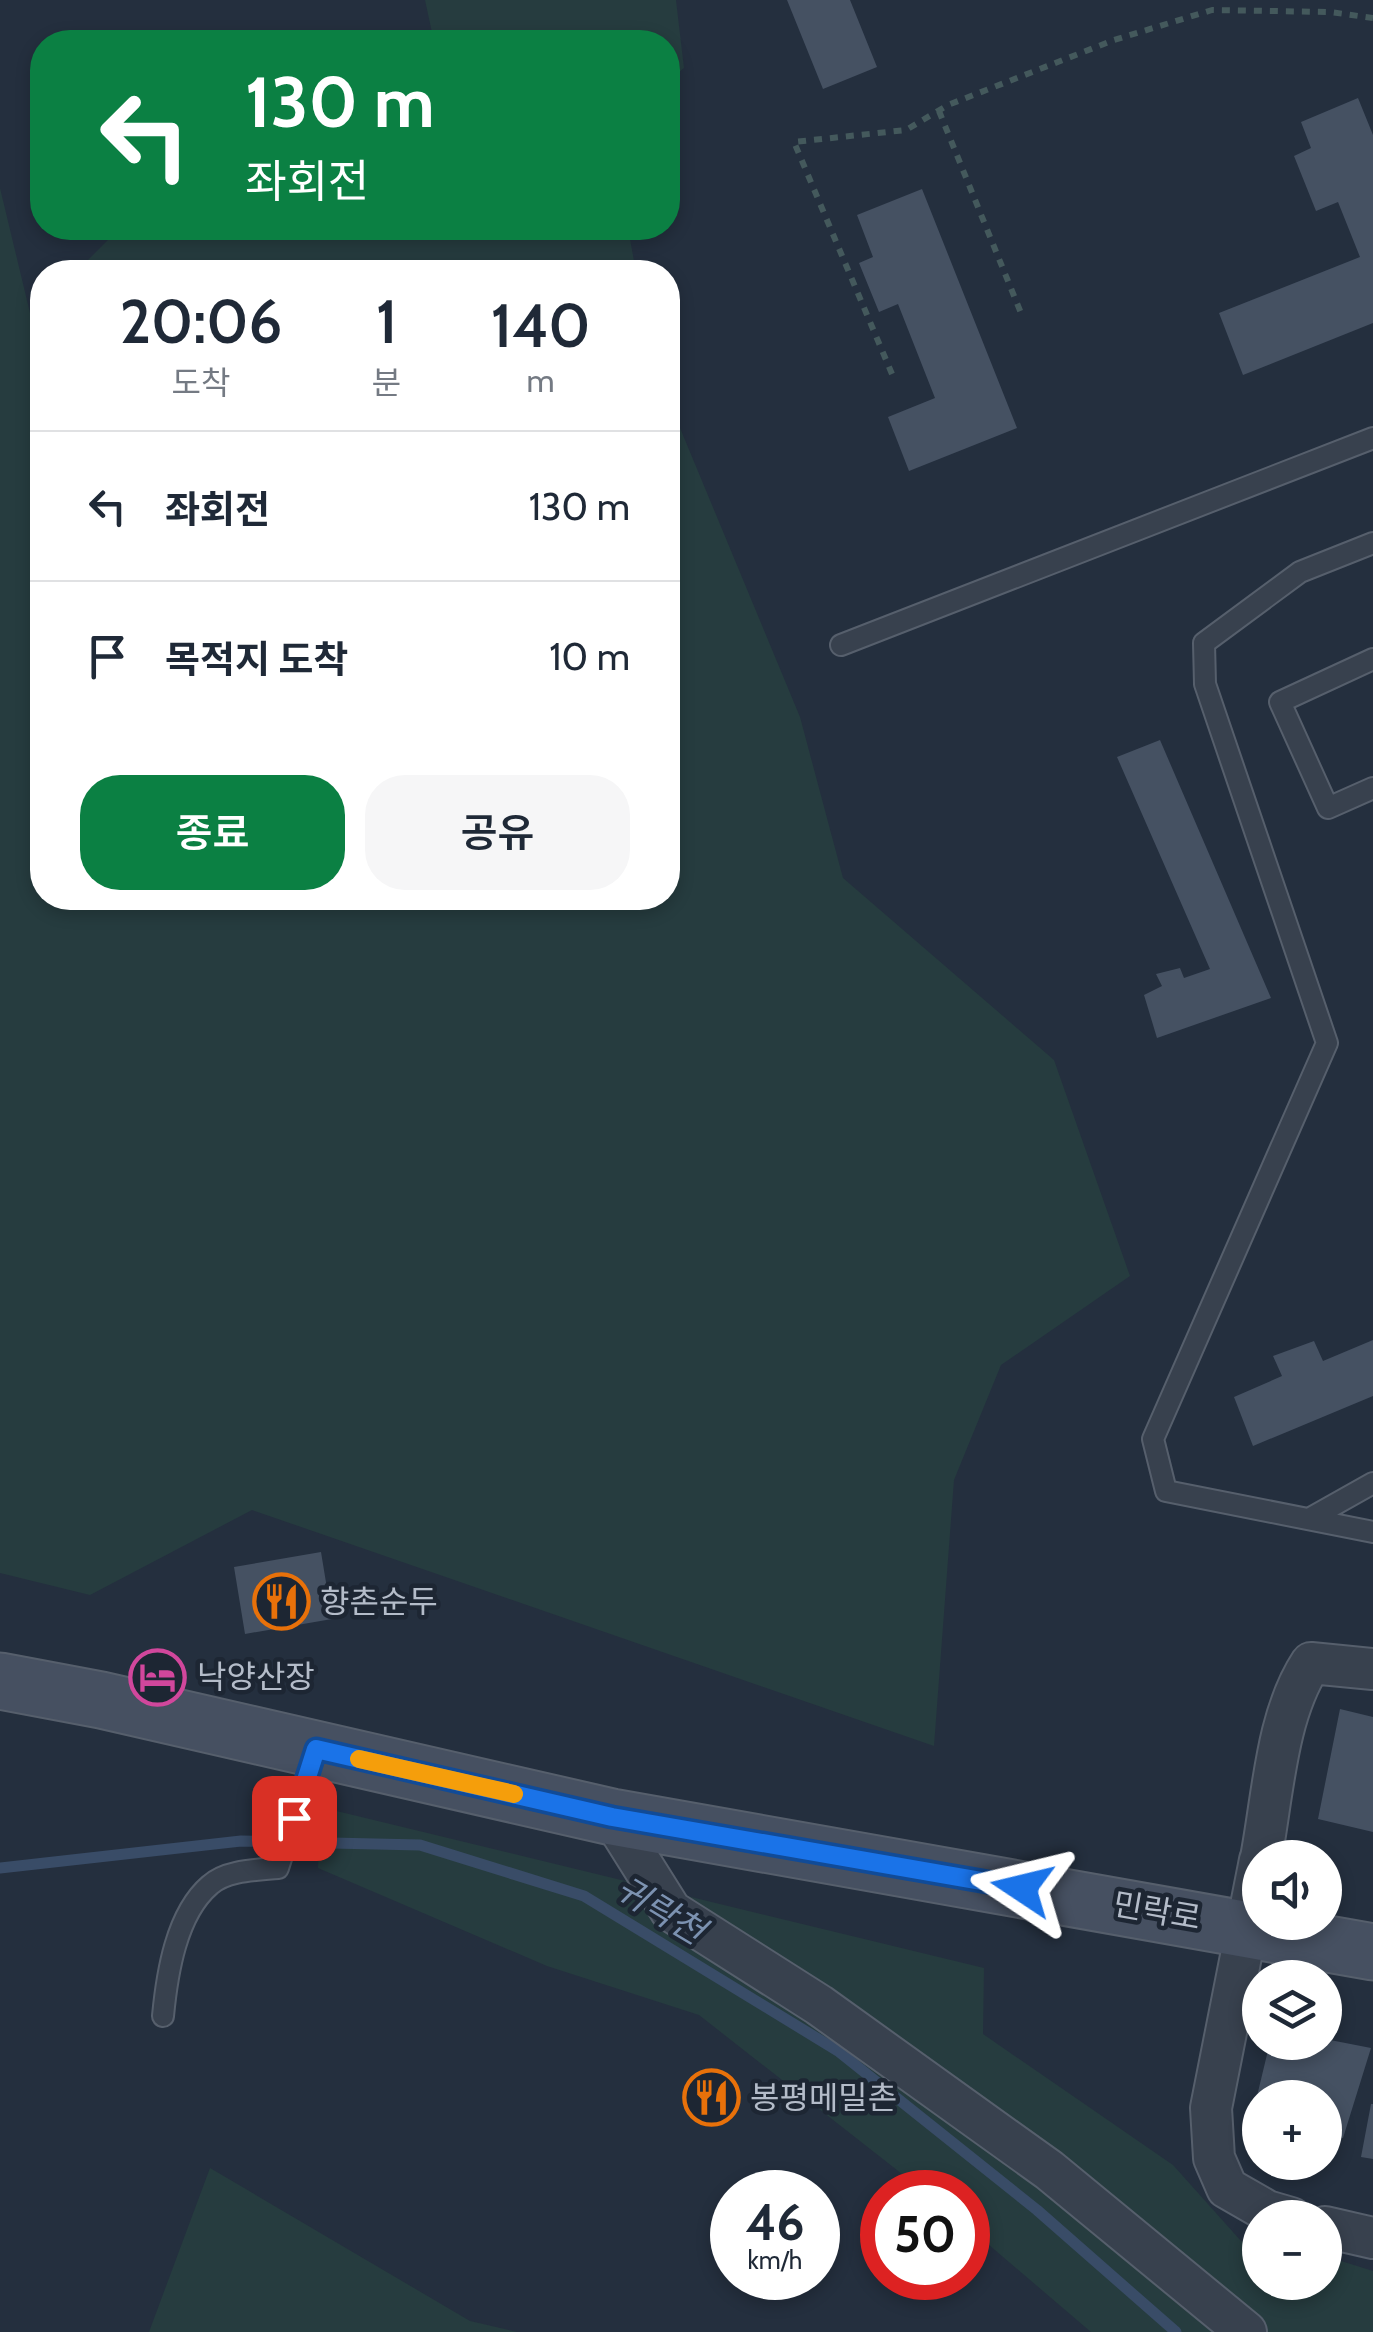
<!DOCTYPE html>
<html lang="ko">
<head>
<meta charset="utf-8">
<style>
  :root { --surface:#fff; --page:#f6f6f7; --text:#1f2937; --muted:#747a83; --line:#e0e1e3; --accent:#0b8043 }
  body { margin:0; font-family:Cabin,"Noto Sans KR",sans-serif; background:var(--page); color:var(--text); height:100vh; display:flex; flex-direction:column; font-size:38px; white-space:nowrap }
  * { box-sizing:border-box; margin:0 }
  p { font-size:32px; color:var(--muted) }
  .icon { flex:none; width:55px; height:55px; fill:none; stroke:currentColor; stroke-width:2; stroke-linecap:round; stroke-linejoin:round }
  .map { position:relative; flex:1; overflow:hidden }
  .details { position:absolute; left:30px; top:260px; width:650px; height:650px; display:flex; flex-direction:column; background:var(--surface); border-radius:40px; box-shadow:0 5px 15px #0003 }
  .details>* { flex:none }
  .guide { position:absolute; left:30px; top:30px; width:650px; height:210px; border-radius:40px; box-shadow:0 5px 15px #0003; background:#0b8043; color:#fff; overflow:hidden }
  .buttons { position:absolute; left:1242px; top:1840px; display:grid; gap:20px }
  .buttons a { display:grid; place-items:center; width:100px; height:100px; border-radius:50%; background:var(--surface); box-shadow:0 5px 15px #0003; font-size:50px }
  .speed { position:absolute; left:710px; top:2170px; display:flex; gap:20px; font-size:50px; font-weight:700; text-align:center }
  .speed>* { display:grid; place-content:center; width:130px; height:130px; border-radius:50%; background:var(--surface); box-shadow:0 5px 15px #0003; line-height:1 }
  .speed small { font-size:25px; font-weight:400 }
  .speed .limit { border:15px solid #d22; background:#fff; color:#111 }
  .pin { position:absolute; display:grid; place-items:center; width:85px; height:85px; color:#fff; margin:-42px; border-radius:20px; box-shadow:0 5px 15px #0006 }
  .me { position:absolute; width:110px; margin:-55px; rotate:280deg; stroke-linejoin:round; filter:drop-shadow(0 0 8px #0008) }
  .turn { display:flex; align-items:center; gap:35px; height:210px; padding:0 50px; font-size:45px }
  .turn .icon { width:130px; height:130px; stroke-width:2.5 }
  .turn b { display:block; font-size:70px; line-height:85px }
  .eta { display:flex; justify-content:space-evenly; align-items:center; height:170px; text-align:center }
  .eta b { font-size:60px; font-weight:600; line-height:70px }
  .cta { display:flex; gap:20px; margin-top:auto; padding:20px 50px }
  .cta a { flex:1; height:115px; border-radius:40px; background:var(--accent); color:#fff; font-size:40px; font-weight:600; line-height:115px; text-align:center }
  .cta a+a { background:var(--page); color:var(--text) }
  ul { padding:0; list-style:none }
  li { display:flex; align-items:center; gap:30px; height:150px; padding:0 50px; border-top:2px solid var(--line) }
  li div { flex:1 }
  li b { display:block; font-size:38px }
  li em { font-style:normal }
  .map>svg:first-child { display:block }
  .green { fill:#263c3f }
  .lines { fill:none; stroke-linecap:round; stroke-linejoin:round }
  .stream { stroke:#394c67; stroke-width:11 }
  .building { fill:#455162 }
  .lane-casing { stroke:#565f6c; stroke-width:24 }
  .street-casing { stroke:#565f6c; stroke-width:44 }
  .secondary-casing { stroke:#565f6c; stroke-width:59 }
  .path { stroke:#44595c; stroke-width:6; stroke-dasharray:8 8; stroke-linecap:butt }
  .lane { stroke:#38414e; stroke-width:20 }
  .street { stroke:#38414e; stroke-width:40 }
  .secondary { stroke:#465061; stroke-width:55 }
  .route-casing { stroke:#114b97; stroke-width:25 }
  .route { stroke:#1a73e8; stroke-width:18 }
  .slow { stroke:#f59e0b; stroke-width:18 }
  .labels { text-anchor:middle; stroke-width:9; stroke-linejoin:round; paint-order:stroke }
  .poi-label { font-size:32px; fill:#b4bcc9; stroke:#1d2633; text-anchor:start }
  .street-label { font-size:32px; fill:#b4bcc9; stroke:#1d2633 }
  .water-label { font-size:35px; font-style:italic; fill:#7c92b1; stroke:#1d2633 }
</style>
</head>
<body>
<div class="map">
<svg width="1373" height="2332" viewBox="0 0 1373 2332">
  <rect width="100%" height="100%" fill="#242f3e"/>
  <path class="green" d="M425,0H676L684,68L668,81V42H434Z
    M0,188L31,317L42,306V898H668V399L800,717L843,878L1054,1060L1130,1276L1001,1365L954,1480L934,1746L252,1510L90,1595L0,1573Z
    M120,228H628L636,272H76Z
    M320,1807L984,1968L983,2034L1173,2165L1241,2241L1260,2245V2282H1325V2256L1373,2271V2332H1091L968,2227V2192H925L699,2015L547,1966L318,1868Z
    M210,2168L470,2321L517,2332H149Z"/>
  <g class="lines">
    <path class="stream" d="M0,1868L241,1841L420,1845L584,1896L838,2051L1037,2210L1176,2332"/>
  </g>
  <path class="building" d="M787,0H850L877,67L823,89Z
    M1358,98L1373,135V323L1243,375L1219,313L1360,257L1338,202L1316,211L1294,156L1311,148L1301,122Z
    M922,189L1017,428L909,471L888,417L935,398L898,304L879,312L859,263L873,257L857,215Z
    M1160,740L1271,998L1157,1038L1144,995L1162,986L1156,974L1180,968L1184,978L1210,969L1117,757Z
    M1373,1340V1396L1253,1446L1234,1397L1282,1376L1273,1356L1314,1341L1323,1361Z
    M321,1552L332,1619L245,1634L234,1567Z
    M1340,1709L1373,1717V1832L1318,1819Z
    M1325,2039L1371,2048L1343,2138L1325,2135V2098H1260V2123L1251,2121L1270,2042Z
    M1371,2104H1373V2159L1361,2157Z"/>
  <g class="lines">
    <defs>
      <path id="lane" d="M1373,543L1300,572L1204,643L1205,684L1327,1043L1153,1439L1166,1491L1373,1532
        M841,645L1373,438
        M1373,659L1280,702L1328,808L1373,788
        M1309,1519L1373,1483
        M163,2016C167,1974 176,1914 210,1885C226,1870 257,1870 278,1868L315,1753"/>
      <path id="street" d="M612,1817L671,1911L819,2005L1049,2170L1246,2332
        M1261,1858C1273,1795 1276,1716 1311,1663L1373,1669
        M1260,1860L1211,2108L1214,2158L1227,2188L1267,2211L1291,2218
        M1325,2227L1373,2238"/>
      <path id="secondary" d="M0,1681L101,1700L612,1817L1373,1952"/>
    </defs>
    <use href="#lane" class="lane-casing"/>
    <use href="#street" class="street-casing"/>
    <use href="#secondary" class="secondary-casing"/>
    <path class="path" d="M939,111L1023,318
      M892,374L794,142L906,130L948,105L1114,40L1212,10L1330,12L1373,18"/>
    <use href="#lane" class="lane"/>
    <use href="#street" class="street"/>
    <use href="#secondary" class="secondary"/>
  </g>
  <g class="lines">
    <defs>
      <path id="route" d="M294,1818L316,1749L612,1817L1022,1888"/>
    </defs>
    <use href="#route" class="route-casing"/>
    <use href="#route" class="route"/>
    <path class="slow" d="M359,1759L514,1794"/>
  </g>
  <defs>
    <symbol id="restaurant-ring" viewBox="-11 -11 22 22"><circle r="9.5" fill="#1d2633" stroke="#e8710a" stroke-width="1.5"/><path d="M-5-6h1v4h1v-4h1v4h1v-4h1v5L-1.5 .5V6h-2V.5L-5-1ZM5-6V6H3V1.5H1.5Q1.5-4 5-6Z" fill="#e8710a"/></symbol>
    <symbol id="hotel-ring" viewBox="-11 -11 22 22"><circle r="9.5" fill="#1d2633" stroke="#d1479c" stroke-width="1.5"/><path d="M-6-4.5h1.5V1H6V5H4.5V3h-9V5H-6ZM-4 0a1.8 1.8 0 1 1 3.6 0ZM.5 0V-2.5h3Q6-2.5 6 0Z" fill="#d1479c"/></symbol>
  </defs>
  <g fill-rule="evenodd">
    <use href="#restaurant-ring" x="250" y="1570" width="63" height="63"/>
    <use href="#hotel-ring" x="126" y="1646" width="63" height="63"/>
    <use href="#restaurant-ring" x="680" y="2066" width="63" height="63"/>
  </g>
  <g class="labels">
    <g class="poi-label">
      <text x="320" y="1613">향촌순두</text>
      <text x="197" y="1688">낙양산장</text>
      <text x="750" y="2109">봉평메밀촌</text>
    </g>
    <g class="street-label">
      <text transform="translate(1157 1911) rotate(10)" y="11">민락로</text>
    </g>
    <g class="water-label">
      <text transform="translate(660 1910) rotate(31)" y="12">귀락천</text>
    </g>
  </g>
</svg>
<div class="buttons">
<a><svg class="icon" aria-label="sound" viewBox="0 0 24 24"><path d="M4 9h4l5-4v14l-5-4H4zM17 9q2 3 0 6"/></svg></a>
<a><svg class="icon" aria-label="layers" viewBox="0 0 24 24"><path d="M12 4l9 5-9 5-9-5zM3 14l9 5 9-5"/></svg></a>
<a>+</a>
<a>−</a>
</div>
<div class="speed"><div>46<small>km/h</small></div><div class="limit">50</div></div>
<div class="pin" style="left:294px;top:1818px;background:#d93025"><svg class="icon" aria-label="arrive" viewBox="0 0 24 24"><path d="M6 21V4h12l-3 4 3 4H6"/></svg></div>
<svg class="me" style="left:1022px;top:1888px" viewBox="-20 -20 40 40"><path d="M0-17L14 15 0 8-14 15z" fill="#1a73e8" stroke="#fff" stroke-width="4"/></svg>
<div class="guide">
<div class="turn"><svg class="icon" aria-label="left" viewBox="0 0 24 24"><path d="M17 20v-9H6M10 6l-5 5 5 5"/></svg><div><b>130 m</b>좌회전</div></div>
</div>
<section class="details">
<div class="eta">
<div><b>20:06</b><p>도착</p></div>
<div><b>1</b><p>분</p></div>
<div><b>140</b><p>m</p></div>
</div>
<ul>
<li><svg class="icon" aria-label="left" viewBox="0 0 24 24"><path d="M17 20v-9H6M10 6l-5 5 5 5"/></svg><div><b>좌회전</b></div><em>130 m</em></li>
<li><svg class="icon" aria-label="arrive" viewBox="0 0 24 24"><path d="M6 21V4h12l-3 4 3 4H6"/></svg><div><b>목적지 도착</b></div><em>10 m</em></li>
</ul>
<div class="cta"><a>종료</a><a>공유</a></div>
</section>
</div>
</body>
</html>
